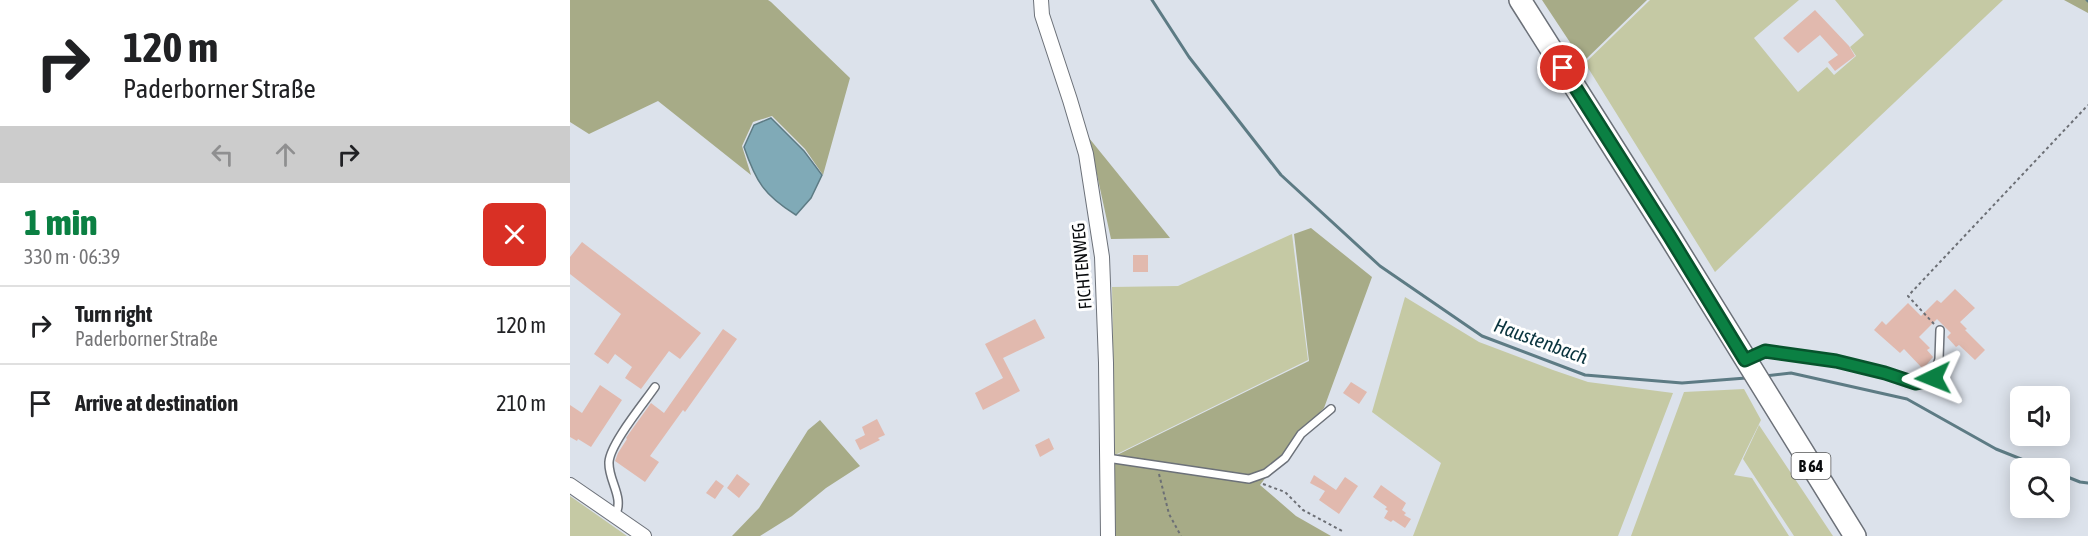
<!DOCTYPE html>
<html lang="en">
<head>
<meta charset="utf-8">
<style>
  :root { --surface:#fff; --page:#f2f2f2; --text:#202124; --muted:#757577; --line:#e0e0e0; --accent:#0b8043 }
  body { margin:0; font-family:"Asap Condensed",sans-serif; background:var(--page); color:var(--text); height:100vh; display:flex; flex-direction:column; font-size:22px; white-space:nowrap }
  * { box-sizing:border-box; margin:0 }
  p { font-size:20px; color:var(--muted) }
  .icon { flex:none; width:33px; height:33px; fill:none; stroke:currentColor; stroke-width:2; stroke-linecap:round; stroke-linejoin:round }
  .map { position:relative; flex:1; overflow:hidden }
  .details { display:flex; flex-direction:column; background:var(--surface); width:570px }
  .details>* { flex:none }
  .banner { background:#fff; color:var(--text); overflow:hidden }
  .tools { position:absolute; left:1440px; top:386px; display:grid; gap:12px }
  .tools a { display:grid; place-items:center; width:60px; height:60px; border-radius:9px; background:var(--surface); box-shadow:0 3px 15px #0003; font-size:30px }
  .pin { position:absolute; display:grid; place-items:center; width:51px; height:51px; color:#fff; margin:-26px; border:3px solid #fff; border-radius:50%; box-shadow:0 2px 6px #0007 }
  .me { position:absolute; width:66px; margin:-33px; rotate:268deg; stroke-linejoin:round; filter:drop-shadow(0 0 4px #0008) }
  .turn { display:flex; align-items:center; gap:21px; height:126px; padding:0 24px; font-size:27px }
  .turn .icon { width:78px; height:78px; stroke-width:2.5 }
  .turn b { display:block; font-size:42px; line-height:51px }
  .lanes { display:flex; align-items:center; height:57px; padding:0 24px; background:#0003; justify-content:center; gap:30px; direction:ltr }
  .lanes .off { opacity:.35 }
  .round { display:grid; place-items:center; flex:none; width:63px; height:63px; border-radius:9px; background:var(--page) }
  .overview { display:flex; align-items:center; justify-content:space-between; height:102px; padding:0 24px }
  h1 { font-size:36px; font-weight:800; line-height:45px; color:var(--accent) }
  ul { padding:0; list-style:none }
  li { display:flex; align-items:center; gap:18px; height:78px; padding:0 24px; border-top:2px solid var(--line) }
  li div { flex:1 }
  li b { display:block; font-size:22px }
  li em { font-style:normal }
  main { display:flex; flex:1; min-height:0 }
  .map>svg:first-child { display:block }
  .green { fill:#c5c9a4 }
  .forest { fill:#a7ab87 }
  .water { fill:#80aab7; stroke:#5d7b84; stroke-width:1.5 }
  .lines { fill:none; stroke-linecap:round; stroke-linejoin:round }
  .stream { stroke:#5d7b84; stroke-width:3 }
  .building { fill:#e1b9ae }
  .service-casing { stroke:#6c7179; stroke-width:10 }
  .minor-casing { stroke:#6c7179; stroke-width:16 }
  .primary-casing { stroke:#6c7179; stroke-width:24 }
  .path { stroke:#6c6f75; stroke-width:2; stroke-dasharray:3 3; stroke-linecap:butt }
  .service { stroke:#fff; stroke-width:7 }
  .minor { stroke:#fff; stroke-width:14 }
  .primary { stroke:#fff; stroke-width:21 }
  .route-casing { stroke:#07532c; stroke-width:15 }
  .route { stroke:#0b8043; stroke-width:10 }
  .labels { text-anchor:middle; stroke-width:6; stroke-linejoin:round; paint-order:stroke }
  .shield { fill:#fff; stroke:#545556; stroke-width:1.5 }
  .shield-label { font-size:16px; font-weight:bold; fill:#0a0c0e }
  .street-label { font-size:18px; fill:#0a0c0e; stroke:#fff }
  .water-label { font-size:20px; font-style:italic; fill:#0a343e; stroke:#fff }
</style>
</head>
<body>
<main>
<section class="details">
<div class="banner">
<div class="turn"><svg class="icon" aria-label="right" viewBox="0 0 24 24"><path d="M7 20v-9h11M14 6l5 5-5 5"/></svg><div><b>120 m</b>Paderborner Straße</div></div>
<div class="lanes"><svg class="icon off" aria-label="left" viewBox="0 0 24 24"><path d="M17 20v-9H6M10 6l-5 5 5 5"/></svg><svg class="icon off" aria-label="ahead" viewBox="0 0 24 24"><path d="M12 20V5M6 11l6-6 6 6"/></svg><svg class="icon" aria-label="right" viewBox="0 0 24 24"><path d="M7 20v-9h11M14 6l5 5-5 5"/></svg></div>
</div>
<div class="overview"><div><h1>1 min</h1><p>330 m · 06:39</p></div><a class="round" style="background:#d93025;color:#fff"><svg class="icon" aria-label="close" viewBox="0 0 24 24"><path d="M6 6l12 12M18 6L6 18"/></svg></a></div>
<ul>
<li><svg class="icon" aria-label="right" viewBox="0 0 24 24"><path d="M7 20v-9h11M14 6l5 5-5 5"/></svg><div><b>Turn right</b><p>Paderborner Straße</p></div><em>120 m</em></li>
<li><svg class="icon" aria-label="arrive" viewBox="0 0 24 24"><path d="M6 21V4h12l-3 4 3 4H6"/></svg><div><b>Arrive at destination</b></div><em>210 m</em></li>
</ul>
</section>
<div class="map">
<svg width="1518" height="536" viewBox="0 0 1518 536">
  <rect width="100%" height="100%" fill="#dce2eb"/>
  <path class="green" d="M1080,0H1229L1184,38L1228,92L1257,67L1264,75L1286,56L1280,47L1294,35L1265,0H1433L1145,272L1015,63Z
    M722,234L738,360L545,455L542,287L608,286Z
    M835,297L909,342L983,370L1018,382L1103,393L1048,536H843L871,463L802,412Z
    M1174,389L1191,420L1164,475L1182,478L1219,536H1061L1114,392Z
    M1189,425L1263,536H1224L1173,459Z
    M0,496L57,536H0Z"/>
  <path class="forest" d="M0,0H198L201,2L280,78L253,175L235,149L202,116L183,122L172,146L181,175L88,101L19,134L0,122Z
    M972,0H1077L1013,62Z
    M1494,0H1518V13Z
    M519,138L600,238L541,239Z
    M741,228L802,277L754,408L729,434L690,485L726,516L761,536H545V456L739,361L724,234Z
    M250,420L290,466L256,488L222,516L190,536H162L189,508L238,430Z"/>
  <path class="water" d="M201,118L234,151L252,175L241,198L226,215C194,195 186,182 174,147L184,125Z"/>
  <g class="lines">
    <path class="stream" d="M582,0L619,57L711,175L810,266L912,336L1015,375L1112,383L1176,378
      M1517,0L1518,1
      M1195,376L1221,373L1337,399L1426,449L1474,468
      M1490,474L1510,482L1518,483"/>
  </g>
  <path class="building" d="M1245,10L1279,46L1285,56L1265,71L1258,62L1268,55L1250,35L1228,53L1213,38Z
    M12,242L131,333L110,359L99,351L71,389L55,378L62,367L45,354L38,364L24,354L51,314L0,274V257Z
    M563,255H578V272H563Z
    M1385,289L1405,308L1390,322L1397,329L1395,330L1415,350L1405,360L1389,345L1386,347L1377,337L1381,333L1367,319L1349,337L1360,348L1357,350L1363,357L1353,369L1334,349L1330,353L1304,330L1312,321L1316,325L1338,303L1351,316L1367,300L1371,303Z
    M465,319L475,338L433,358L450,391L413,410L405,393L433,378L415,344Z
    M153,329L167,339L115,412L113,410L80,456L89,462L75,482L45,461L48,453L57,439L56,438L58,435L81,403L94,413Z
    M781,382L797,392L789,404L773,393Z
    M30,385L52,400L21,447L8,439L7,441L0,437V405L12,413Z
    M307,419L315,435L308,438L310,440L290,450L285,440L295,435L292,427Z
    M479,438L484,449L470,457L465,445Z
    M167,474L180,484L169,498L157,488Z
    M744,475L766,490L775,477L788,486L769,514L749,500L755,491L740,483Z
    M146,480L154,486L145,499L136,493Z
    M811,485L836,503L832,510L836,513L834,515L841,519L835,528L823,520L821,522L814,518L818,511L815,509L817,507L803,497Z"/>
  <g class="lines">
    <defs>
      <path id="service" d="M1178,359L1195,351L1266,361L1315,373L1345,383L1357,381L1363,378L1369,359L1370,330
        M537,458L679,479L696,473L715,458L731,434L761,409
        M45,516C55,497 38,481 39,462C40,444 74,403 85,387"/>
      <path id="minor" d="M471,0L472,15L500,100L516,154L532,257L536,363L538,536
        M0,485L74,536"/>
      <path id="primary" d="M950,0L1100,237L1285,536"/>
    </defs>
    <use href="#service" class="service-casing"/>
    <use href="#minor" class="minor-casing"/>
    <use href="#primary" class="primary-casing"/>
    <path class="path" d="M1364,324L1338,296L1518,105
      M589,474L599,514L611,536
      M693,484L715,492L733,510L774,532"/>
    <use href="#service" class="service"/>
    <use href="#minor" class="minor"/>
    <use href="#primary" class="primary"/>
  </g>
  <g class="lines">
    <defs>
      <path id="route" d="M993,68L1100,237L1175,360L1195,351L1266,361L1315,373L1345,383L1357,381L1363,378"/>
    </defs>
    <use href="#route" class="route-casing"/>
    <use href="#route" class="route"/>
  </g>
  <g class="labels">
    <rect class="shield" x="1221.5" y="453" width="39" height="26" rx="4.5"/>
    <g class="shield-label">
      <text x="1241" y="472">B 64</text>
    </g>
    <g class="street-label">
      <text transform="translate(512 266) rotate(-95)" y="6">FICHTENWEG</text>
    </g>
    <g class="water-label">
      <text transform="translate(971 341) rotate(20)" y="7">Haustenbach</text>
    </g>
  </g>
</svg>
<div class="tools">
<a><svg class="icon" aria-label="sound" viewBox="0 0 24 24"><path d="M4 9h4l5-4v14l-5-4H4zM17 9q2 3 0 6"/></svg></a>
<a><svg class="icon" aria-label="search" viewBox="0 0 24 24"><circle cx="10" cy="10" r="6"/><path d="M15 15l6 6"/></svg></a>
</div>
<div class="pin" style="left:993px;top:68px;background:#d93025"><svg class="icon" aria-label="arrive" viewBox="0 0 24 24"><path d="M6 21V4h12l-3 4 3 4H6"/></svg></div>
<svg class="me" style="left:1363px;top:378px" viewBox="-20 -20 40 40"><path d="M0-17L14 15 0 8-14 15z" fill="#0b8043" stroke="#fff" stroke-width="4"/></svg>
</div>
</main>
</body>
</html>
